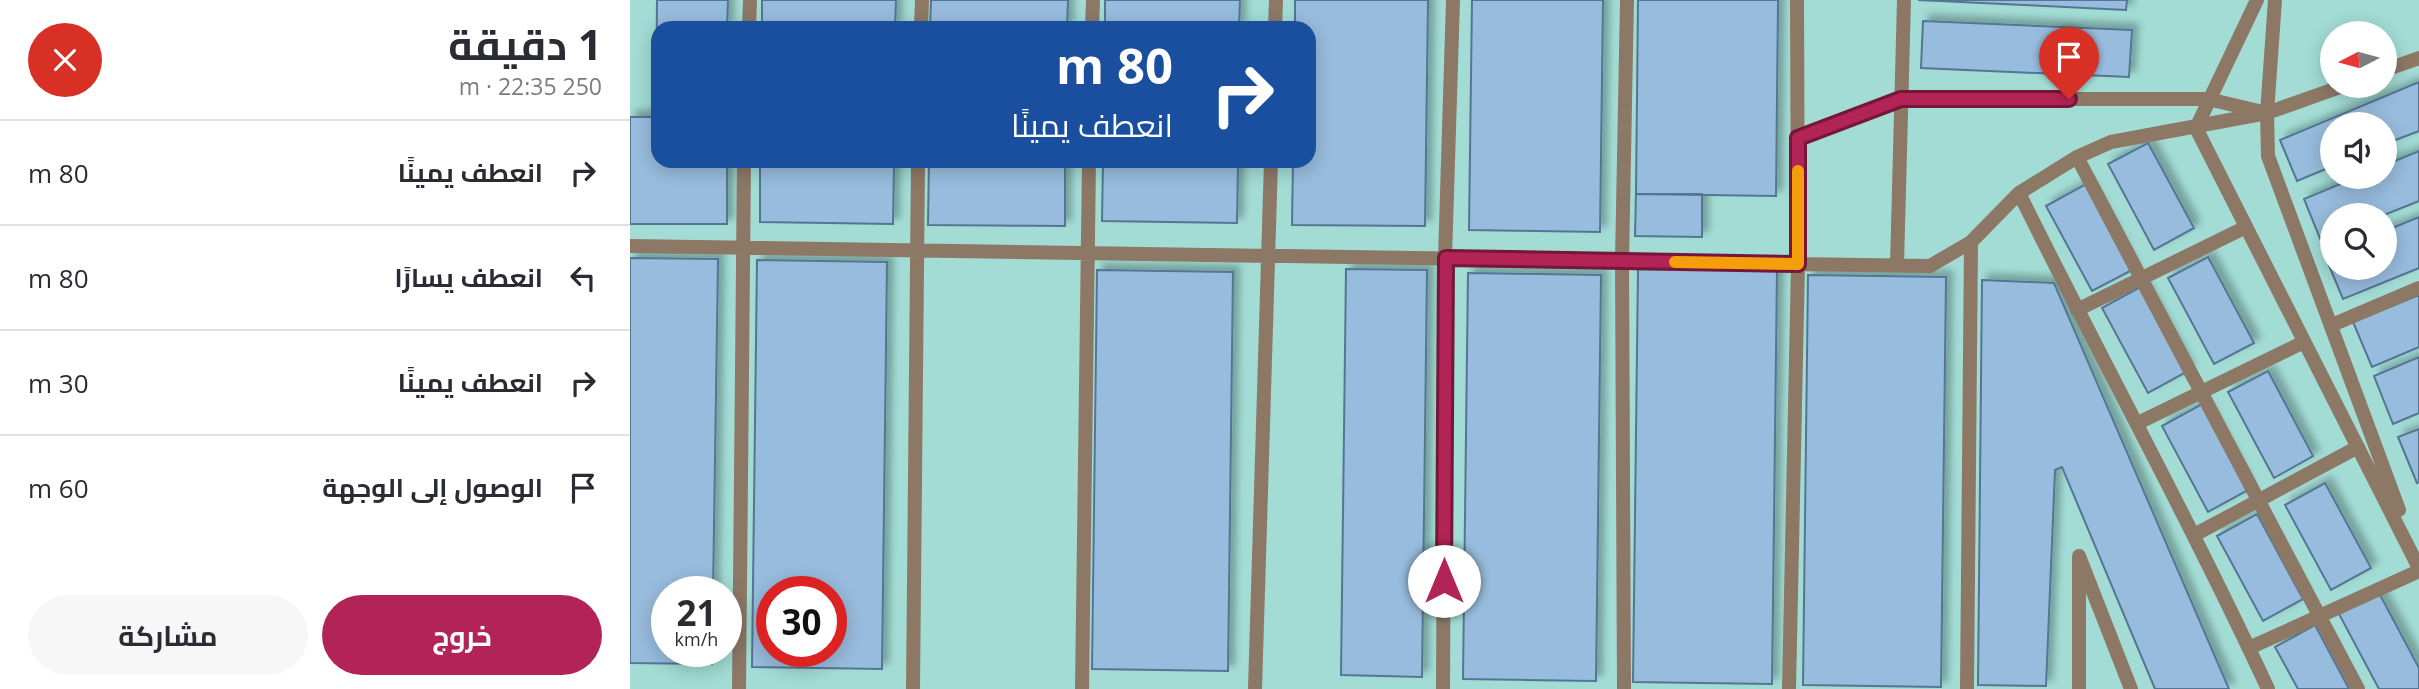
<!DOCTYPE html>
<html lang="ar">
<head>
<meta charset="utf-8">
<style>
  :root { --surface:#fff; --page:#f7f7f7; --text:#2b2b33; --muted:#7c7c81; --line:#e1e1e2; --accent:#b22356 }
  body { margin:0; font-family:"Open Sans",Cairo,sans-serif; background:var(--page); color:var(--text); direction:rtl; height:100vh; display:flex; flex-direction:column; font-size:26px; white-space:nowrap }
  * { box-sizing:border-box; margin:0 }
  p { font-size:23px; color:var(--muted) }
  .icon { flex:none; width:38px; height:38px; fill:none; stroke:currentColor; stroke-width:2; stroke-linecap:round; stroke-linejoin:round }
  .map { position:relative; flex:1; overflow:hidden; direction:ltr }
  .details { display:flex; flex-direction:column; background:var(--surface); width:630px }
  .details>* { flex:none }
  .banner { position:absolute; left:21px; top:21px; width:665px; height:147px; border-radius:21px; box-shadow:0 4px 18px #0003; direction:rtl; background:#1a4fa0; color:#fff; overflow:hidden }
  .needle { width:46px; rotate:264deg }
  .fabs { position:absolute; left:1690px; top:21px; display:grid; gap:14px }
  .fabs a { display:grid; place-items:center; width:77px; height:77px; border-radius:50%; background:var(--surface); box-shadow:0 4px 18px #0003; font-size:35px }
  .speed { position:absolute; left:21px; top:576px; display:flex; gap:14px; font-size:35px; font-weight:700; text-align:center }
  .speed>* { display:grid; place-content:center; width:91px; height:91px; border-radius:50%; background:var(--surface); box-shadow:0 4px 18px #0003; line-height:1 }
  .speed small { font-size:18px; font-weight:400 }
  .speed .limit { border:10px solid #d22; background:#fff; color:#111 }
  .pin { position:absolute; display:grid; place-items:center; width:60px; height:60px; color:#fff; margin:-72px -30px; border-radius:50% 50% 50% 0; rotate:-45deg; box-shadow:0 0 7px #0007 }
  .pin .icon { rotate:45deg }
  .me { position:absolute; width:77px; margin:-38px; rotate:0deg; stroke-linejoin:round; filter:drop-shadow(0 0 5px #0008) }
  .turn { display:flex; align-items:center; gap:24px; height:147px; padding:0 28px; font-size:32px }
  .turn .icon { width:91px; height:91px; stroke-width:2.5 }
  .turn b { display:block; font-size:49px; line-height:60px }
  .round { display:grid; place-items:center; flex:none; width:74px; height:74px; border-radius:37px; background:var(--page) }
  .head { display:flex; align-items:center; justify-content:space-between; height:119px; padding:0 28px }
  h1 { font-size:42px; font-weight:700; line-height:52px }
  .primary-button { display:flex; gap:14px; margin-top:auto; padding:14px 28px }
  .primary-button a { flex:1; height:80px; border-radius:42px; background:var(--accent); color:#fff; font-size:28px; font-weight:700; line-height:80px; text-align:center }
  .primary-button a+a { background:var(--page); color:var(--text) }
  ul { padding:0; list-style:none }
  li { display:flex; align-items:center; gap:21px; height:105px; padding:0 28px; border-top:2px solid var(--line) }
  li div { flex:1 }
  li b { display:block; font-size:26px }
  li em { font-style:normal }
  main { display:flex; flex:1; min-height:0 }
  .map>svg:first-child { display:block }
  .building { fill:#98bcdd; stroke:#547693; stroke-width:2; fill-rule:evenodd; filter:url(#shadow) }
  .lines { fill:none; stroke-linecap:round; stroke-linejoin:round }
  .minor { stroke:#8c7865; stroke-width:14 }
  .tertiary { stroke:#8c7865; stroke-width:14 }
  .route-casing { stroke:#741738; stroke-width:18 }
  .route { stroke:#b22356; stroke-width:12 }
  .slow { stroke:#f59e0b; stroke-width:12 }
</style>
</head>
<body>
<main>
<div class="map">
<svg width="1789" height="689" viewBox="0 0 1789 689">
  <defs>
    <filter id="shadow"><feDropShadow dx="6" dy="-6" stdDeviation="3.5" flood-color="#0004"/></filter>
  </defs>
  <rect width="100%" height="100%" fill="#a2dcd5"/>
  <path class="building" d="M27,0H98L97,28H28V161H97V224H0V117H26Z
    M132,0H266L265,28H132Z
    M301,0H438L437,28H300Z
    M475,0H610L609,28H475Z
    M665,0H798L795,226L662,225L663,161H679V28H665Z
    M842,0H973L970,232L839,230Z
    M1008,0H1148L1146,196L1006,194Z
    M1288,0H1497L1496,10Z
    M1293,21L1502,30L1499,77L1291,68Z
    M1789,82V131L1755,144V124H1703V166L1667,181L1650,140Z
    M1518,143L1564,228L1524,250L1478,164Z
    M1789,151V201L1754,215H1703V236L1691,241L1674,199L1727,177H1755V165Z
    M130,161H264L263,224L130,222Z
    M299,161H435V226L298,225Z
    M473,161H608L607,223L472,221Z
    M1456,184L1502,270L1462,291L1416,206Z
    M1006,194H1072V237L1005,236Z
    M1789,217V268L1713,299L1695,256L1703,253V268H1755V231Z
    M1578,257L1624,343L1584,364L1538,278Z
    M0,258L88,259L83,592H37V651H83L82,664L0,663Z
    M127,260L257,262L252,669L122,667ZM142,592H201V651H142Z
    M716,269L797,270L792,677L711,675Z
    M1008,269L1147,270L1142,684L1003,682Z
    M467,270L603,272L598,671L462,669Z
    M838,273L971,275L966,681L833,679Z
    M1178,275L1316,277L1311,687L1173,685Z
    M1352,280L1424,283L1599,689H1525L1432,467L1425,470L1416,686L1348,685Z
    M1512,286L1558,371L1518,393L1472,308Z
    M1789,295V347L1742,367L1723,322Z
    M1789,357V413L1763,424L1744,376Z
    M1638,371L1683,456L1644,478L1598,392Z
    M1572,404L1618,490L1578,512L1532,426Z
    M1789,429V482L1787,483L1768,437Z
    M1695,483L1741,568L1701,590L1655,505Z
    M1627,514L1673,599L1633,621L1587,536Z
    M1749,593L1789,668V689H1749L1709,614Z
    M1685,625L1719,689H1668L1645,647Z"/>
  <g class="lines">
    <path class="minor" d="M119,28L120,0
      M291,28L292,0
      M462,28L463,0
      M645,28L646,0
      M1755,70L1789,58
      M1168,138L1271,99H1578L1637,113
      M1447,157L1728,689
      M1389,193L1447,157L1481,142L1637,113L1713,86
      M0,246L1300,266L1341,242L1389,193C1471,359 1560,521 1638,689
      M1267,265L1274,0
      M1447,310L1614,228
      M1702,325L1789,288
      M1508,423L1674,342
      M1566,534L1728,447
      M1619,648L1789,571
      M109,689L114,161
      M283,689L288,161
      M452,689L459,161
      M625,689L641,161
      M813,689L815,258L823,0
      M994,689L992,261L997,0
      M1159,689L1168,264L1167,0
      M1337,689L1341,242
      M1449,689V556L1501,689"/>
    <path class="tertiary" d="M1627,0L1566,128L1789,568
      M1645,0L1637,113L1638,156L1769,510"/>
  </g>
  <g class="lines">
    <defs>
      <path id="route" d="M814,581L816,258L1168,264V138L1271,99H1439"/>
    </defs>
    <use href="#route" class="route-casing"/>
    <use href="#route" class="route"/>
    <path class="slow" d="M1045,262L1168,264V171"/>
  </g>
</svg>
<div class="fabs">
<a><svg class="needle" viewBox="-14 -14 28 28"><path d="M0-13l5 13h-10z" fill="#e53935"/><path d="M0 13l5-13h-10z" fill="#7c7c81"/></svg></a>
<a><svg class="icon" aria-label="sound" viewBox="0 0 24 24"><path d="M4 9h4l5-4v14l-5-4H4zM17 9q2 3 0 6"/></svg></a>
<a><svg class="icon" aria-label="search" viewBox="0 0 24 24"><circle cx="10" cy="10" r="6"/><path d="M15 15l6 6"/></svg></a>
</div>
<div class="speed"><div>21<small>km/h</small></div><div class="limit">30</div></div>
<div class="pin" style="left:1439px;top:99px;background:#d93025"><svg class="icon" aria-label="arrive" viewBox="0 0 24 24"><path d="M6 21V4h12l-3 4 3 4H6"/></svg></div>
<svg class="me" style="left:814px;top:581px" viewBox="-20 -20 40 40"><circle r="19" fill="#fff"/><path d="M0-13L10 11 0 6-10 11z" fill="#b22356"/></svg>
<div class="banner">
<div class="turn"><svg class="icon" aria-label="right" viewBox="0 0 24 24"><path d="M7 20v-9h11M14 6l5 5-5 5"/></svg><div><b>80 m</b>انعطف يمينًا</div></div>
</div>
</div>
<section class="details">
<div class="head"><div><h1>1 دقيقة</h1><p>250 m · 22:35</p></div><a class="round" style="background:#d93025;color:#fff"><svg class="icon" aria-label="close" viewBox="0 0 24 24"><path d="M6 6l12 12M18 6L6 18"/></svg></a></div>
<ul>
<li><svg class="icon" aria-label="right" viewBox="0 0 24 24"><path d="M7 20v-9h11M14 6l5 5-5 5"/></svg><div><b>انعطف يمينًا</b></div><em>80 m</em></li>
<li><svg class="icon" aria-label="left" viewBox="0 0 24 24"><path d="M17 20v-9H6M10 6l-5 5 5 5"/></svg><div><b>انعطف يسارًا</b></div><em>80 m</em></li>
<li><svg class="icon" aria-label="right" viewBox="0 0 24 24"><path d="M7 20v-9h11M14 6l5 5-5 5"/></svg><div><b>انعطف يمينًا</b></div><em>30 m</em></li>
<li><svg class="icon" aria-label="arrive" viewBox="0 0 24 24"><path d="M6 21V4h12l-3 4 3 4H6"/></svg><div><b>الوصول إلى الوجهة</b></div><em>60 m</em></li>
</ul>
<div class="primary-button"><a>خروج</a><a>مشاركة</a></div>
</section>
</main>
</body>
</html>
